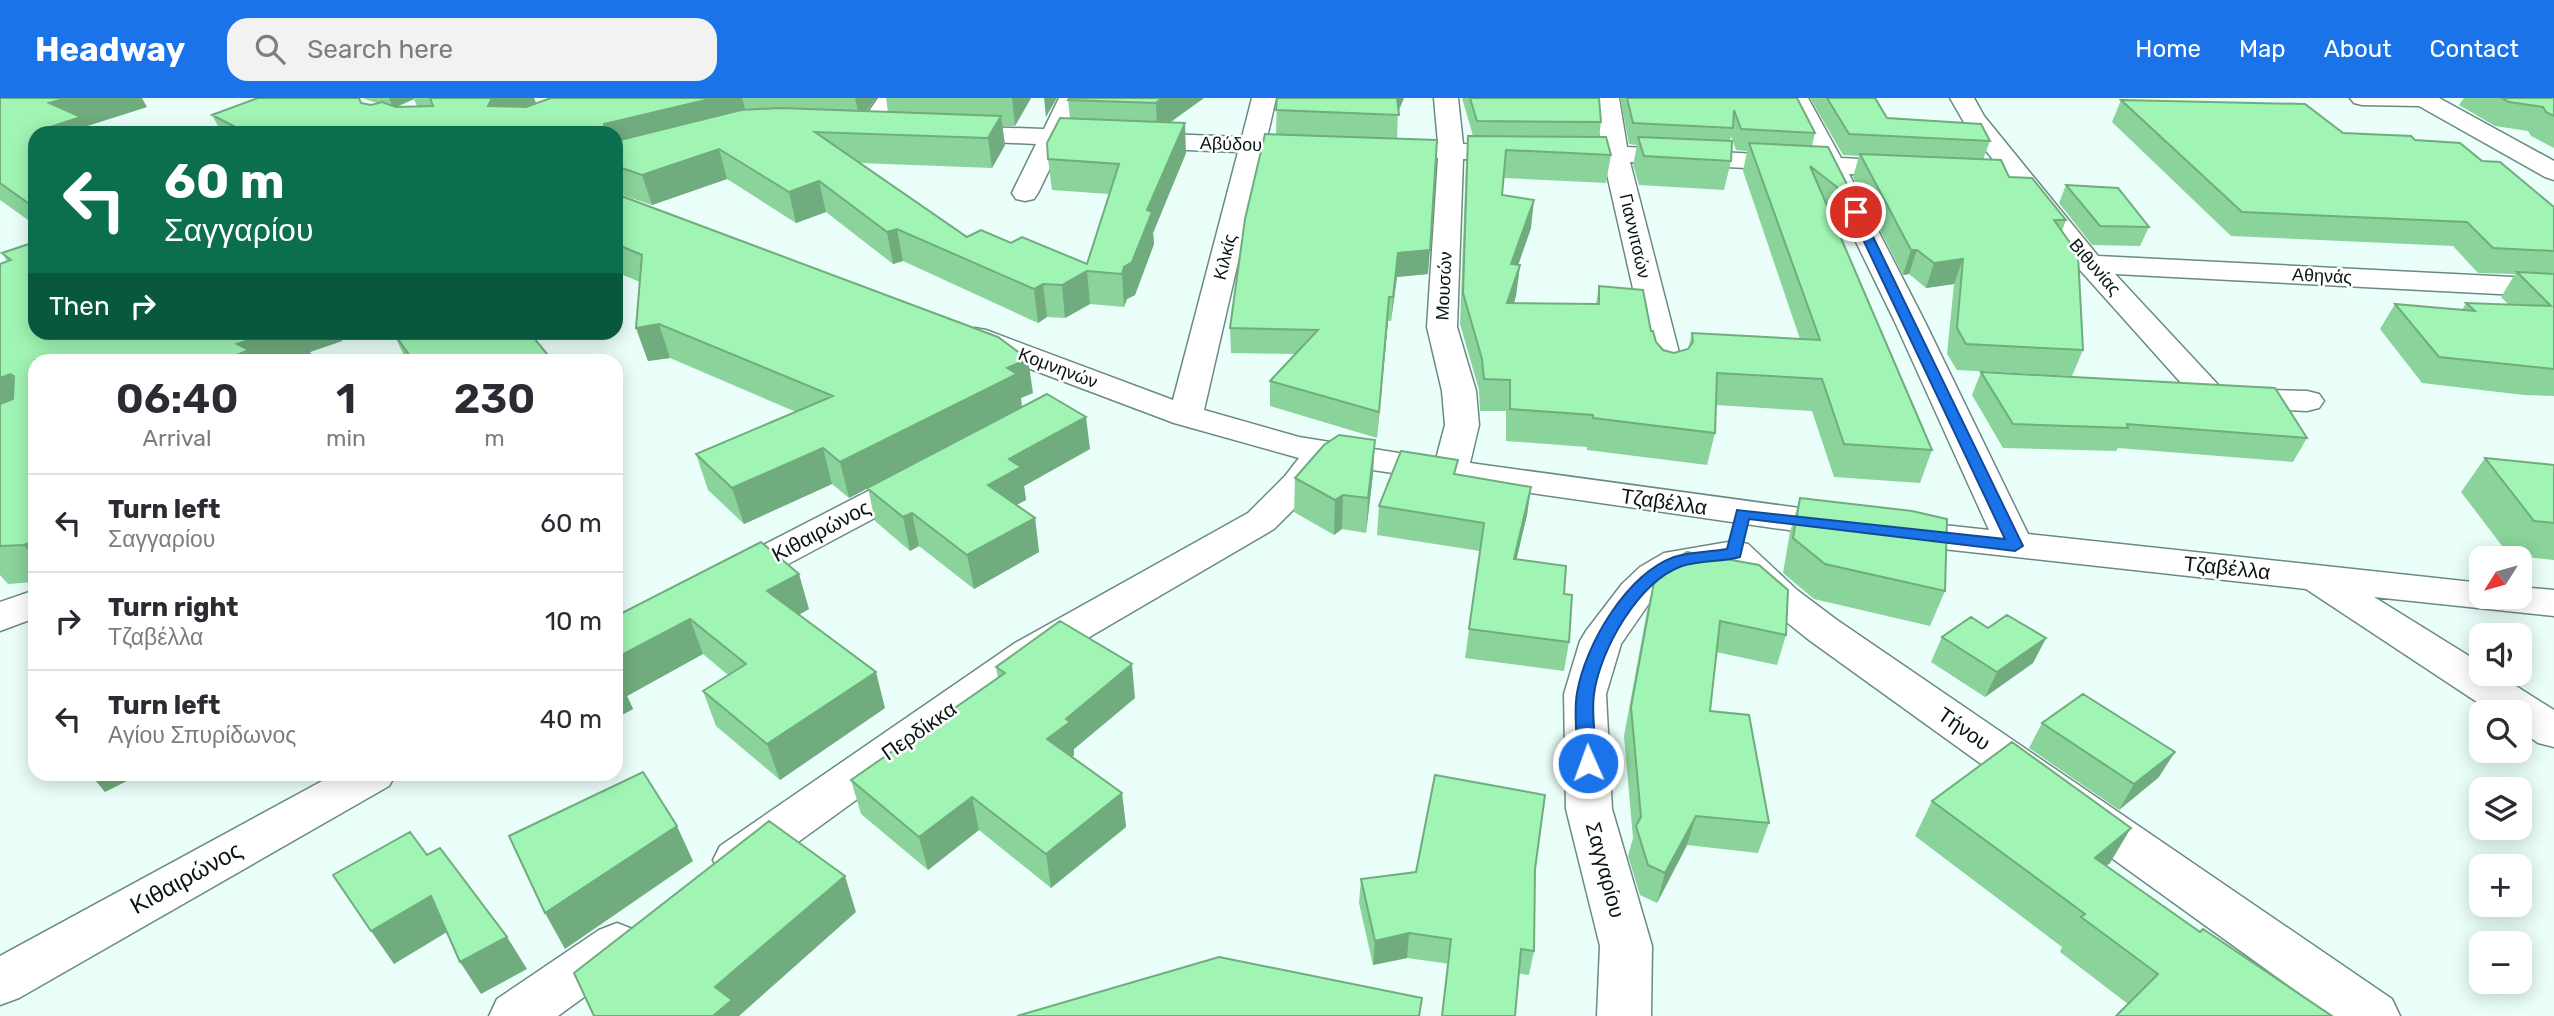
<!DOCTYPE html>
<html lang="en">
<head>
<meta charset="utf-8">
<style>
  :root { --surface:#fff; --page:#f2f2f3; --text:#2b2b33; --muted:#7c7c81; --line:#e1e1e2; --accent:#1a73e8 }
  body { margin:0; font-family:Rubik,sans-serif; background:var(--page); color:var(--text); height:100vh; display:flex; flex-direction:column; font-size:26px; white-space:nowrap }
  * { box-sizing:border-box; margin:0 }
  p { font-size:23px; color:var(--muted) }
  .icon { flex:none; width:38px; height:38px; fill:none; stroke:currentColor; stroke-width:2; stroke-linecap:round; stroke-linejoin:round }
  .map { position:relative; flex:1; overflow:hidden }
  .panel { position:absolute; left:28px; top:256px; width:595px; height:427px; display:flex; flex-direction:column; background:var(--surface); border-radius:21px; box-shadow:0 4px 18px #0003 }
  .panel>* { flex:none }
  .banner { position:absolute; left:28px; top:28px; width:595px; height:214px; border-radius:21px; box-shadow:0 4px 18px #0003; background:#0b6e4f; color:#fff; overflow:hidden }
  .needle { width:46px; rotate:233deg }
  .tools { position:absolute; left:2469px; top:448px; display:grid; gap:14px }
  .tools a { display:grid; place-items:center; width:63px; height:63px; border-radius:14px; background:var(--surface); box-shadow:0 4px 18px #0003; font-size:35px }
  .pin { position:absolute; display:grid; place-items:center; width:60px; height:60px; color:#fff; margin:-30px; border:4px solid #fff; border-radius:50%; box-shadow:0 2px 7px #0007 }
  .me { position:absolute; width:77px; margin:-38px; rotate:358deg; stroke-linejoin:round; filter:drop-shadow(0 0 5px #0008) }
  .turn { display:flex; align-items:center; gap:24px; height:147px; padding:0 21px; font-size:32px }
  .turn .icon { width:91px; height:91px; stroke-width:2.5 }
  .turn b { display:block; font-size:49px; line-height:60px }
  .then { display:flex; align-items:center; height:66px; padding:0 21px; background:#0003; gap:14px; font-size:26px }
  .eta { display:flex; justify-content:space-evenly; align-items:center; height:119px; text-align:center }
  .eta b { font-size:42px; font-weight:600; line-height:49px }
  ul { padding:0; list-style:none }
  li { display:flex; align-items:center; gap:21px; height:98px; padding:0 21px; border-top:2px solid var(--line) }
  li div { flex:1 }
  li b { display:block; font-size:26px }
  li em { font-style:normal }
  header { display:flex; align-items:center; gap:42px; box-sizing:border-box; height:98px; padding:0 35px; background:var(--accent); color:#fff }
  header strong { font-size:33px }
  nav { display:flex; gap:38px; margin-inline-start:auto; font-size:24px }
  .search { width:490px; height:63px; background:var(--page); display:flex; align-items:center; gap:18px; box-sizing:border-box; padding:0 24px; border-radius:21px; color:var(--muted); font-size:26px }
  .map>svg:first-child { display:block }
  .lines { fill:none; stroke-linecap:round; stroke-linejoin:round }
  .minor-casing { stroke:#6b8a85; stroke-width:3 }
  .minor { fill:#fff; fill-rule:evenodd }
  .wall { fill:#8ad39b; fill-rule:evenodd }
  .shaded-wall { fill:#70ac7e }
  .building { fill:#a0f5b4; stroke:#70ac7e; stroke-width:2 }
  .route { fill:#1a73e8; stroke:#114b97; stroke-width:2 }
  .labels { text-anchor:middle; stroke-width:5; stroke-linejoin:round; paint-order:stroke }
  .far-street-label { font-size:18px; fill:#0a1614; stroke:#fff }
  .street-label { font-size:21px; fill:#0a1614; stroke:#fff }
  .near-street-label { font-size:24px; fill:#0a1614; stroke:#fff }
</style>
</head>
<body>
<header>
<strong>Headway</strong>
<div class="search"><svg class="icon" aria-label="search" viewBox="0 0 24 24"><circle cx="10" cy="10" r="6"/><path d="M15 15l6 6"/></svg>Search here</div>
<nav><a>Home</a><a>Map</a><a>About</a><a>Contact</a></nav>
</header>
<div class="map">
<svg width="2554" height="918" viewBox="0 0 2554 918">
  <rect width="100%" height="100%" fill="#eafefa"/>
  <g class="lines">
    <defs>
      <path id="minor" d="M878,0H902L877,37L868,39L859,37L856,32Z
        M1059,0H1083L1068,32L1242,39L1252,0H1276L1267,40L1322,44L1326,49L1322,54L1313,57L1263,55L1204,312L1299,339L1436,361L1445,327L1442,293L1427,229L1438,60L1375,57L1371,52L1375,47L1438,45L1434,0H1458L1463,46L1601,48L1595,0H1619L1627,49L1814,59L1784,0H1808L1841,60L1998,68L1965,26L1950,0H1974L1984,18L2098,158L2554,181V199L2115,176L2222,291L2307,293L2319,296L2324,303L2319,310L2307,313L2211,308L2199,305L2080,172L2011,84L1849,76L1924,222L2028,436L2482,485V499H2520V489L2554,492V518L2374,499L2482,566V576H2497L2554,612V649L2538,645L2520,632V614H2492L2306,491L1843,440L1331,366L1311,394L1274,431L1045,565L754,776L737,782L720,776L713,762L720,748L1015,545L1248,415L1285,378L1299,360L1174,325L964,246L959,239L964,232L975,230L986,232L1173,302L1238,54L1061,47L1038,95L1034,101L1025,103L1016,101L1012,95L1036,46L950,42L941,40L938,35L941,30L950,28L1044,31ZM1463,61L1604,63L1652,274L1657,281L1668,284L1679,281L1684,274L1630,64L1822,74L1894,222L1989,432L1843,416L1470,365L1479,327L1476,293L1457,229Z
        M2350,0H2439L2554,63V82L2545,79L2419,8L2362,7L2354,5Z
        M918,371L931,374L936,382L931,390L743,490L729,494L715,490L709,481L715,472L905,374Z
        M1734,443L1748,446L1797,492L1837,522L2392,901L2400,918H2331L1809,542L1769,510L1725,468L1688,475L1668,487L1650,504L1621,546L1606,596L1612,711L1652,848L1651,918H1597L1600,848L1566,711L1564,596L1580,543L1586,533L1622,486L1640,469L1664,455Z
        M35,492V520L0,533V504Z
        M335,676H396L389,688L19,900L0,907V858Z
        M617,825L635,832L643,847L635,862L558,918H489L497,901L599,832Z"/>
    </defs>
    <use href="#minor" class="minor-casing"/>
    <use href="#minor" class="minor"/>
  </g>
  <path class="wall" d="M0,0L147,9L87,28L35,35V127L0,102Z
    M362,0H534L536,5L572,0H876L867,13L888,14L886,0H1031L1015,28H1002L1005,47L992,70L860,65L967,139L1011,145L1087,166L1109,96L1052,92L1048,61L1070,21L1068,2L1204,0L1170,25L1186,55L1153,135L1154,146L1135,197L1127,201L1124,209L1090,206L1065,220L1047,219L1038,225L903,163L893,166L826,114L796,125L727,81L652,107L616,95V35H222L212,17L361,5L371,7L377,5ZM414,1L417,8L397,9Z
    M1277,0L1398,13L1397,41L1428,176L1397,179L1391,223H1388L1377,340L1270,308V283L1295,256L1231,255L1230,230L1276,36Z
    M1462,0H1599L1601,24L1599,39L1611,57L1606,85L1504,80L1502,97L1531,130L1518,167H1520L1516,198L1514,205L1596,206L1599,188L1651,233L1656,244L1663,252L1674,255L1688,251L1692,235L1800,241L1743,73L1747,53L1736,52L1731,38L1730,43L1731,63L1724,92L1639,87L1633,67L1637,47L1629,46L1620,0H1797L1815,35L1812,48L1856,104L1848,132L1833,120L1932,352L1920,385L1834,379L1812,313L1716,307L1715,335L1707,367L1587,352V349L1506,343V313H1480L1479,292L1460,226L1466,66L1468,38H1473Z
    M1810,0H1875L1887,20L1990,43L1983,62L2009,79L2066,122L2062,133L2083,252L2072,278L1957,272L1947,256L1954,186L1926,190L1909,176L1903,177L1853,79L1859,58L1843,57Z
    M2464,0H2554V50L2531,38L2528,33L2495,28L2459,7Z
    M2121,2L2343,35L2415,42L2482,63L2554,109V298L2524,297L2422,285L2380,231L2395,206L2462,212L2466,205L2509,207L2501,199L2515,176L2478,175L2453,148L2231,138L2112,24Z
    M2066,87L2149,129L2140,148L2092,147L2059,105Z
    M616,96L1033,295L1021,300L1022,310L1090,351L1024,388L1026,402L1016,407L1035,420L1039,454L974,491L919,448L910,453L875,423L868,390L849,400L832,386L744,426L708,392L696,356L796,314L670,260L648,263L636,230L640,184L616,174Z
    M35,144V234H338L342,243L310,254L313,261L308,262H35V484L8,486L0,477V166L7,163L2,155Z
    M393,234H529L552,262H406Z
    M1981,274L2307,340L2293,364L2118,350L2116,353L2003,350L1972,297Z
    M2485,360L2554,367V462L2509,457L2461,394Z
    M1373,376L1366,435L1342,431L1334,437L1294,414L1295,380Z
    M1456,377L1531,389L1527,417L1516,461L1564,496L1569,544L1564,573L1465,560L1480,453L1377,437L1379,408Z
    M1800,400L1945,493L1930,528L1814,501L1783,475L1790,434Z
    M1654,484L1786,537L1777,567L1716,554L1710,613L1769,725L1758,755L1687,747L1657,805L1640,797L1628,758L1633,740L1624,638L1647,513Z
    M809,511L799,517L885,610L780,682L716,628L703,593L728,577L703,556L627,598L633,611L616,620V518Z
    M1988,530L2046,540L2033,565L1985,599L1931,564L1942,539Z
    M996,569L1135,600L1074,651V657L1072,659L1122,695L1126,729L1051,790L979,732L928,772L861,716L851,682L998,580Z
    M2042,625L2159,679L2119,712L2029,650Z
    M1932,703L2110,765L2106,768L2200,834L2128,906L2060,854L2062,849L1915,738Z
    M1535,771L1534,853L1529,877L1407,860L1373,867L1359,805L1361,781Z"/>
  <path class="shaded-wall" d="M67,0H142L147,9L87,28L91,35H46L44,31L49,5Z
    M389,0H414V1L393,10Z
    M492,0H534L540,15L488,8Z
    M714,0H742L748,22L616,55V35H604V26Z
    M855,0H876L860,22Z
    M1012,0H1031L1015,28Z
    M1044,0H1057L1046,19Z
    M1162,0H1204L1157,33L1156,5Z
    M1396,0H1404L1397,17Z
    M1001,18L1005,47L992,70L988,40Z
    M1185,25L1186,55L1153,135L1154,146L1135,197L1127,201L1124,209L1122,176L1147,112Z
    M719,51L727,81L652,107L642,77Z
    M819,83L826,114L796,125L789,94Z
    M1534,102L1531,130L1508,196L1511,166Z
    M897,131L903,163L893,166L887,134Z
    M1430,152L1428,176L1397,179L1391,223L1393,199L1398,155Z
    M1911,152H1917L1909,176L1903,177Z
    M1963,161L1954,186L1926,190L1934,165Z
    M1520,167L1516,198L1504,236L1507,205Z
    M1087,173L1090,206L1065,220L1062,187Z
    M1043,186L1047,219L1038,225L1034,191Z
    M1389,199L1388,223L1377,340L1379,314Z
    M659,226L670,260L648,263L636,230Z
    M272,234H338L342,243L310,254L313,261L308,262H225L237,246Z
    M419,259L420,262H412V261Z
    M1028,261L1033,295L1021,300L1022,310L849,400L840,364L1007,270Z
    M10,276L34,311L0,324V280Z
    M1086,319L1090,351L1024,388L1026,402L993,419L988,387L1009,361Z
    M1375,342L1373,376L1366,435L1368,400Z
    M823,350L832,386L744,426L732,390Z
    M1531,389L1527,417L1510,489L1514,461Z
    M1343,397L1342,431L1334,437L1335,402Z
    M912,415L919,448L910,453L903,419Z
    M1035,420L1039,454L974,491L967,457Z
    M35,442V461L24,447Z
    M799,476L809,511L778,528L767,493Z
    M690,521L703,556L627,598L633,611L616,620V560Z
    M2046,540L2033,565L1985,599L1997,574Z
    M1132,566L1135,600L1074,651V657L1053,674L1047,641L1066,621Z
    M876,574L885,610L780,682L767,646Z
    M2175,654L2159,679L2119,712L2134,686Z
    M90,676H141L105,694Z
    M482,676H491L484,679Z
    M1122,695L1126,729L1051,790L1046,756Z
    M972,699L979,732L928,772L919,739Z
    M1696,718L1687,747L1657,805L1665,775Z
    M677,728L693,763L565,851L545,815Z
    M2131,730L2110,765L2074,795L2095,760Z
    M845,778L856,814L739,918H713L715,889Z
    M431,798L452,831L394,866L371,833Z
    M1409,835L1407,860L1373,867L1375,843Z
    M507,839L527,871L481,896L460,864Z"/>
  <path class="building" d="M0,0H67L49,5L81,19L44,31L51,35H35V110L0,85Z
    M258,0H359L361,5L371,7L382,4L396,9L433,8L430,0H492L488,8L526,9L551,0H714L604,26V35H247L212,17Z
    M1069,0H1162L1156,5L1068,2Z
    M1277,0H1397L1399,17L1276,12Z
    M1470,0H1599L1601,24L1477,23Z
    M1627,0H1797L1815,35L1741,31L1734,12L1733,30L1633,25Z
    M1827,0H1875L1887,20L1981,26L1990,43L1849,36Z
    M2502,0H2554V18L2546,14L2543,9L2509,4Z
    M2121,2L2305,6L2343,35L2411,38L2415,42L2460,45L2482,63L2500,64L2554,109V153L2493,150L2467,124L2242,114Z
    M780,10L1001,18L988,40L815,34L967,139L981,132L1011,145L1022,139L1087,166L1119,66L1048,61L1047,45L1060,20L1185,25L1147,112L1152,114L1132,164L1124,169L1122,176L1087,173L1062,187L1043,186L1034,191L897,131L887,134L819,83L789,94L719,51L642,77L616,68V43L741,12Z
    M1265,36L1437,42L1430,152L1398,155L1393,199H1389L1379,314L1270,283L1318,232L1230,230L1245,121Z
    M1468,38L1606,39L1611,57L1506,52L1502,97L1534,102L1511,166L1520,167L1507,205L1599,206V188L1643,192L1651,233H1653L1656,244L1663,252L1674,255L1688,251L1693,244L1692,235L1820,242L1749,45L1828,49L1856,104L1810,68L1932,352L1844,346L1822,281L1717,275L1715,335L1593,320V317L1510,311V282L1484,281L1482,261L1463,195Z
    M1638,39L1732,43L1731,63L1644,58Z
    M1860,56L2001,62L2009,79L2032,80L2066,122H2054L2078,156L2083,252L1966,246L1957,230L1963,161L1934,165L1917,152H1911Z
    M2066,87L2118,90L2149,129L2100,128Z
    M616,96L998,239L1028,261L1007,270L1017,276L840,364L823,350L732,390L696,356L833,298L659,226L636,230L642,157L616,146Z
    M35,144V234H272L237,246L249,252L225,262H35V442L24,447L0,448V306L13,301L14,278L10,276L0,280V166L11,162L2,155Z
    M2517,174L2554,176V271L2439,259L2395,206L2475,213L2466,205L2551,208Z
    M393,234H529L552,262H421L419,259L412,261Z
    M1981,274L2275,290L2307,340L2127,326L2128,330L2013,326Z
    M1047,296L1086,319L1009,361L1021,369L988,387L1035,420L967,457L912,415L903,419L867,390Z
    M1339,337L1375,342L1368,400L1343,397L1335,402L1295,380L1324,347Z
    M1401,353L1458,362L1454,376L1531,389L1514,461L1566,468L1564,496L1572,497L1569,544L1469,531L1484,425L1379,408Z
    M2485,360L2554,367V425L2534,423Z
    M1800,400L1912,413L1947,421L1945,493L1825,466L1793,440Z
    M761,444L799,476L767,493L876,574L767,646L703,593L746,566L690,521L616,560V518Z
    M1687,454L1759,467L1788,492L1786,537L1720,523L1710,613L1749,617L1769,725L1696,718L1665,775L1648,767L1636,728L1641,719L1631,609L1654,484L1677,460Z
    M2007,517L2046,540L1997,574L1942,539L1971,519L1988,530Z
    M1060,523L1132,566L1066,621L1070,624L1047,641L1122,695L1046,756L972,699L919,739L851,682L1005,575L996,569Z
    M2083,596L2175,654L2134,686L2042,625Z
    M2012,644L2131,730L2095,760L2200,834L2203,831L2332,918H2116L2158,876L2081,819L2085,816L1932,703Z
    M643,674L677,728L545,815L509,738Z
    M1435,677L1545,697L1535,771L1534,853L1521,851L1515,918H1442L1451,841L1409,835L1375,843L1361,781L1416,774Z
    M769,723L845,778L715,889L732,902L713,918H594L574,875Z
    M410,734L427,757L440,750L507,839L460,864L431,798L371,833L333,777Z
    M1219,859L1422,900L1419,918H1017Z"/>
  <path class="route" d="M1856,111L1861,114L2023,448L2015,453L1749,421L1740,459C1722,464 1700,462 1682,468C1638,484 1600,552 1594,596C1591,618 1596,643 1597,665L1594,670H1581L1578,665C1578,643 1573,617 1577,595C1585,547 1626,477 1674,459C1690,454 1710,454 1727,451L1737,412L2005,441L1850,114Z"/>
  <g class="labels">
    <g class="far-street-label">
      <text transform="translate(1231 46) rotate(2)" y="6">Αβύδου</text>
      <text transform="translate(1635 138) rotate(77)" y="6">Γιαννιτσών</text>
      <text transform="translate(1225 159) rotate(-76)" y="6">Κιλκίς</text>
      <text transform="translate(2095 169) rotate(49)" y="6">Βιθυνίας</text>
      <text transform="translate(2322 178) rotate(3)" y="6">Αθηνάς</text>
      <text transform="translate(1444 188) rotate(-87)" y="6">Μουσών</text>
      <text transform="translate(1058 270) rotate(21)" y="6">Κομνηνών</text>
    </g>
    <g class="street-label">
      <text transform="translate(1664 404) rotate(8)" y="7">Τζαβέλλα</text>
      <text transform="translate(821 433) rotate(-28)" y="7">Κιθαιρώνος</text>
      <text transform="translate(2227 470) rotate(6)" y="7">Τζαβέλλα</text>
      <text transform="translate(1964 631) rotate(35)" y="7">Τήνου</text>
      <text transform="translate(919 633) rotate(-35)" y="7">Περδίκκα</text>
      <text transform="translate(1605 772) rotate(75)" y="7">Σαγγαρίου</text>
    </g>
    <g class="near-street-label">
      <text transform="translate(186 780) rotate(-29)" y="8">Κιθαιρώνος</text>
    </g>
  </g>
</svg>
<div class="tools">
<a><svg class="needle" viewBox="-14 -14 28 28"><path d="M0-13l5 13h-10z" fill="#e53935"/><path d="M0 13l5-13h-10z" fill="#7c7c81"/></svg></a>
<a><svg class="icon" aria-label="sound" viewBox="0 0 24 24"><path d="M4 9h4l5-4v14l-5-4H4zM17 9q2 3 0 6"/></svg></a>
<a><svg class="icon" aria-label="search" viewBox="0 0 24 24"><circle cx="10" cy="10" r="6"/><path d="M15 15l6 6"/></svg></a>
<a><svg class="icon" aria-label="layers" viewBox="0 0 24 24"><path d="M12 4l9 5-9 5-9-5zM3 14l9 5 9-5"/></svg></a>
<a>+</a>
<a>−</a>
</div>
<div class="pin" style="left:1856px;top:114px;background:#d93025"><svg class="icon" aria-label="arrive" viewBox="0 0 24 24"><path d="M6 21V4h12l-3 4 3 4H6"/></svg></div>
<svg class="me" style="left:1588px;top:665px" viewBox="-20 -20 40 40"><circle r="17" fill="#1a73e8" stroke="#fff" stroke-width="3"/><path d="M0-11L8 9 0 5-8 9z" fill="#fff"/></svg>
<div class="banner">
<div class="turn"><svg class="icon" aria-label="left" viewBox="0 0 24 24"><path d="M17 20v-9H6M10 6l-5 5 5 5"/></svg><div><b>60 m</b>Σαγγαρίου</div></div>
<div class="then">Then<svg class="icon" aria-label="right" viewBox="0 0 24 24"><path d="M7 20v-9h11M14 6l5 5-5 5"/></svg></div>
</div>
<section class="panel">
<div class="eta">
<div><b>06:40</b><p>Arrival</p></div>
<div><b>1</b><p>min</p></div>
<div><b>230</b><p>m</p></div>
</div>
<ul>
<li><svg class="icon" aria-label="left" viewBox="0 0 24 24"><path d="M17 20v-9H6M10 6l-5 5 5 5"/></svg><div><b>Turn left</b><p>Σαγγαρίου</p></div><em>60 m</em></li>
<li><svg class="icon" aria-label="right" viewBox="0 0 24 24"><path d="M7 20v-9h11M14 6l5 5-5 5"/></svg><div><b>Turn right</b><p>Τζαβέλλα</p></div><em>10 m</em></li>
<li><svg class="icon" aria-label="left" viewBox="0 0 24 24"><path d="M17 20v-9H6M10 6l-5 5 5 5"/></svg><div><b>Turn left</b><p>Αγίου Σπυρίδωνος</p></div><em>40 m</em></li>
</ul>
</section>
</div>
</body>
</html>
